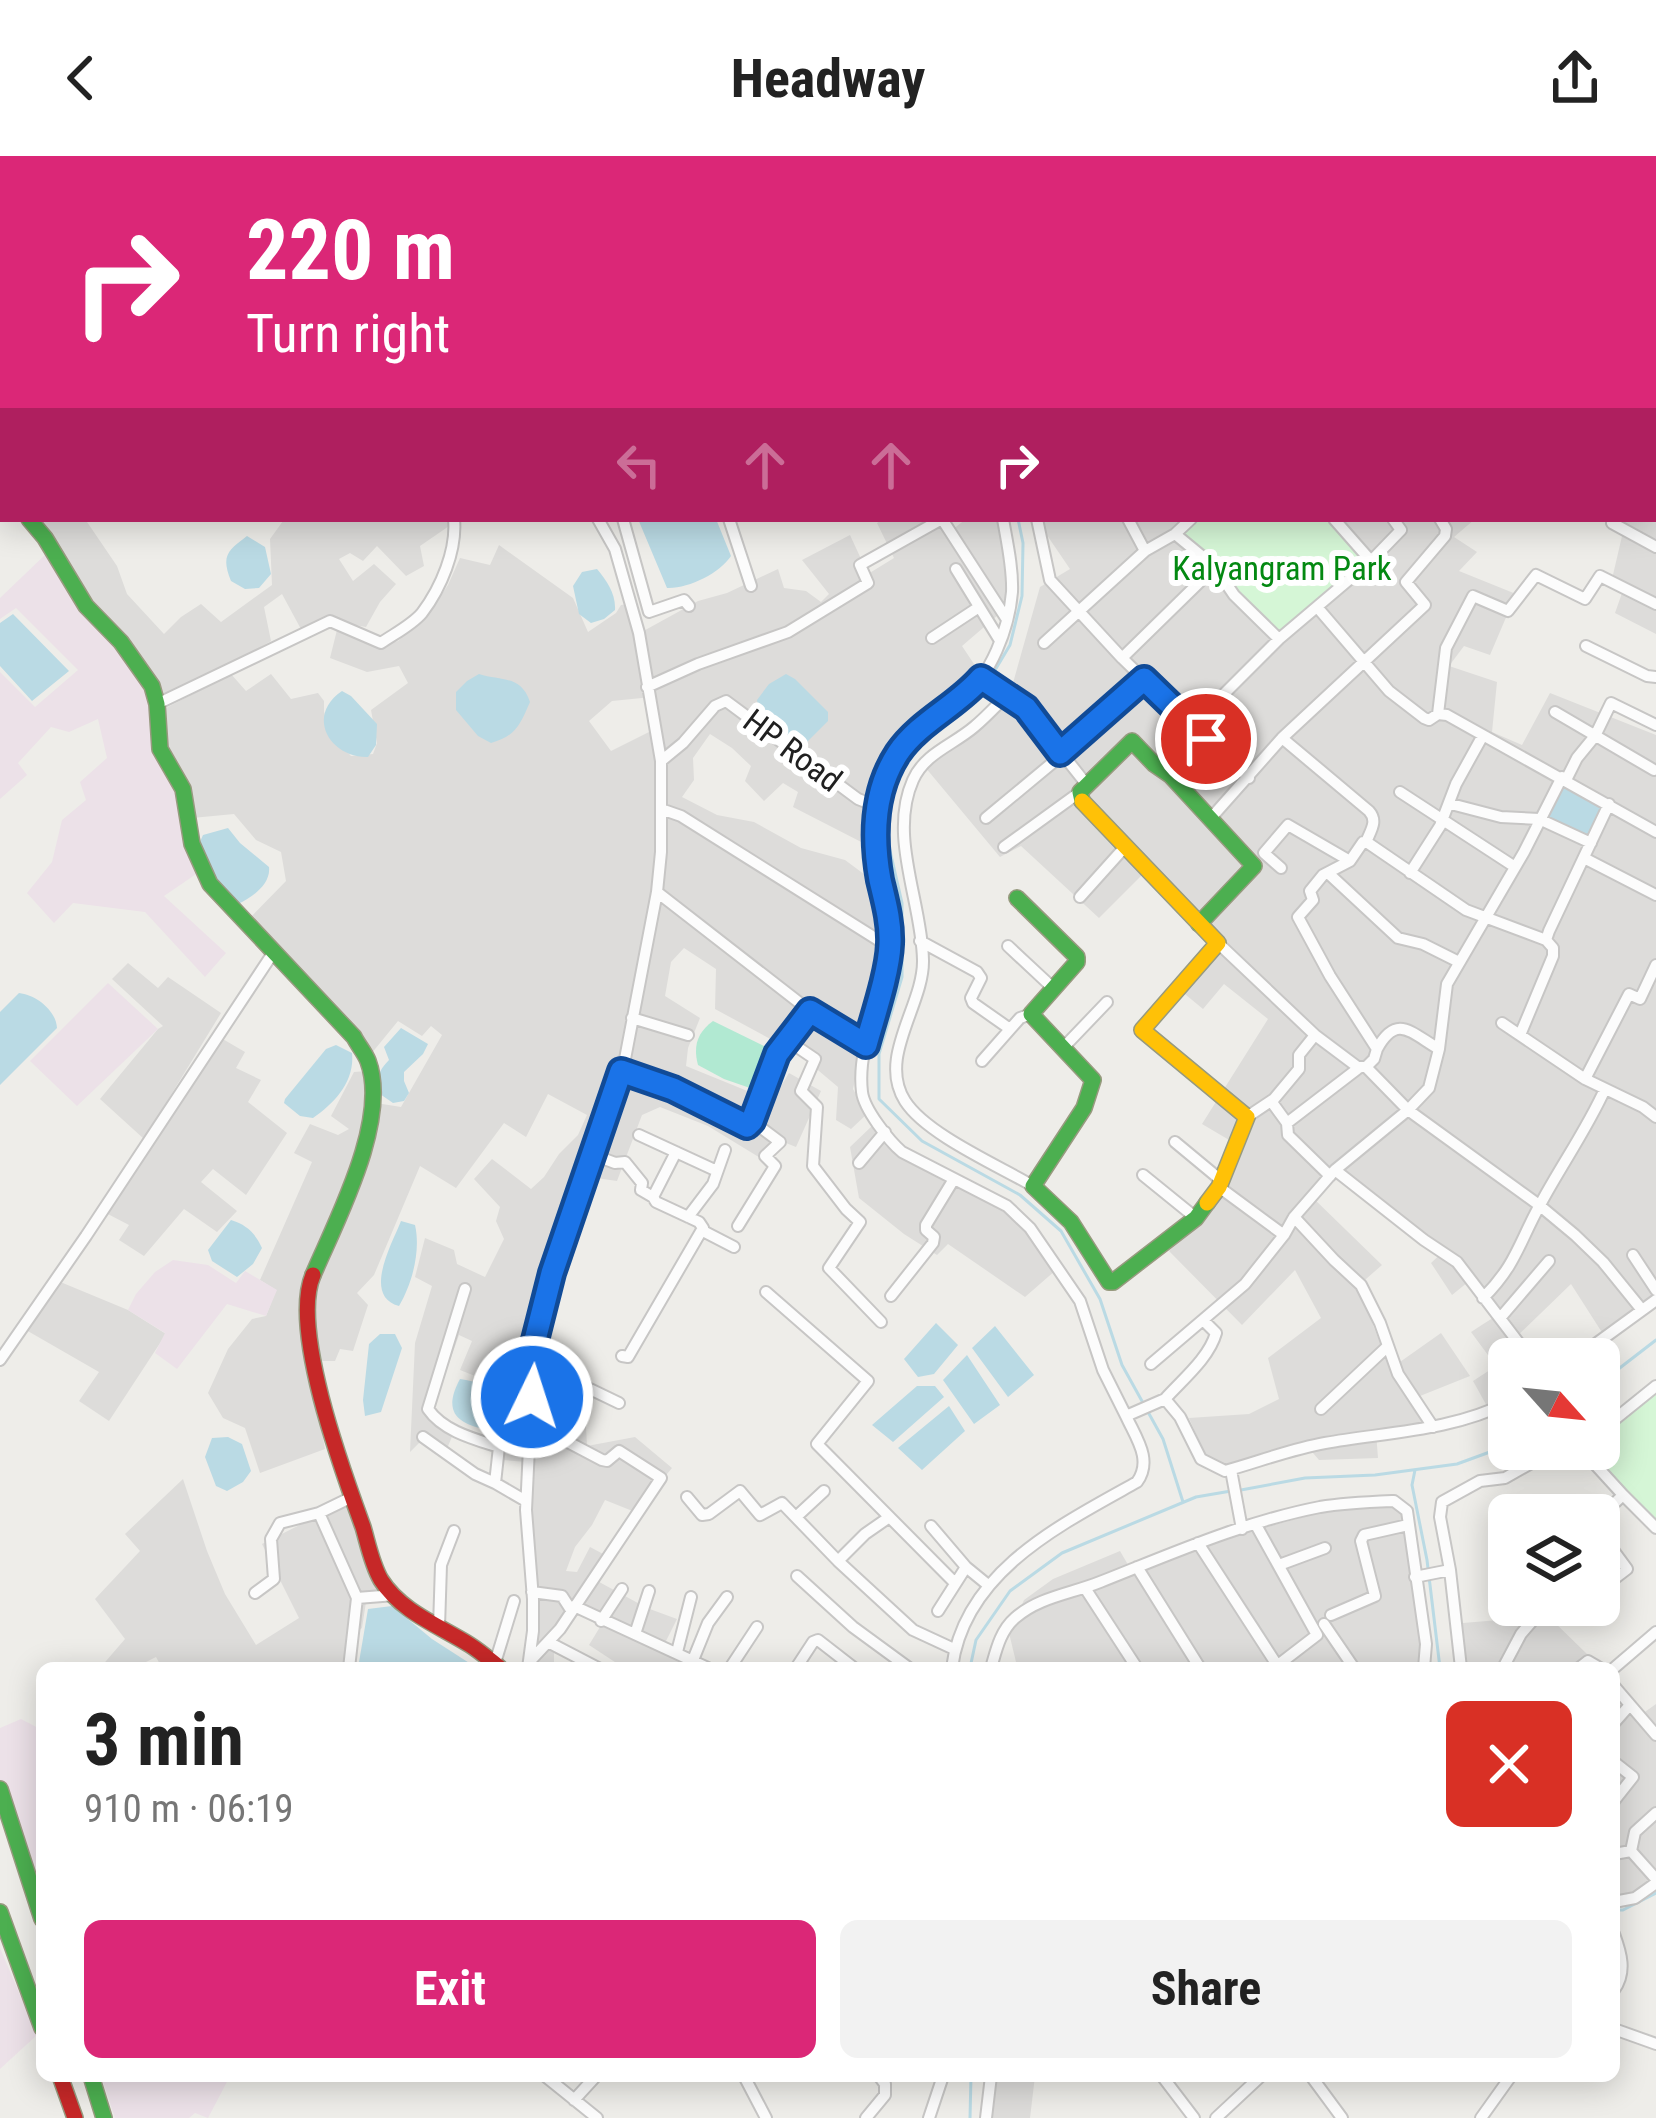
<!DOCTYPE html>
<html lang="en">
<head>
<meta charset="utf-8">
<style>
  :root { --surface:#fff; --page:#f2f2f2; --text:#222; --muted:#767676; --accent:#db2777 }
  body { margin:0; font-family:"Roboto Condensed",sans-serif; background:var(--page); color:var(--text); height:100vh; display:flex; flex-direction:column; font-size:45px; white-space:nowrap }
  * { box-sizing:border-box; margin:0 }
  p { font-size:39px; color:var(--muted) }
  .icon { flex:none; width:66px; height:66px; fill:none; stroke:currentColor; stroke-width:2; stroke-linecap:round; stroke-linejoin:round }
  .map { position:relative; flex:1; overflow:hidden }
  .drawer { position:absolute; left:36px; top:1506px; width:1584px; height:420px; display:flex; flex-direction:column; background:var(--surface); border-radius:18px; box-shadow:0 6px 30px #0003 }
  .drawer>* { flex:none }
  .banner { position:absolute; left:0px; top:0px; width:1656px; height:366px; box-shadow:0 6px 30px #0003; background:#db2777; color:#fff; overflow:hidden }
  .needle { width:78px; rotate:117deg }
  .buttons { position:absolute; left:1488px; top:1182px; display:grid; gap:24px }
  .buttons a { display:grid; place-items:center; width:132px; height:132px; border-radius:18px; background:var(--surface); box-shadow:0 6px 30px #0003; font-size:60px }
  .pin { position:absolute; display:grid; place-items:center; width:102px; height:102px; color:#fff; margin:-51px; border:6px solid #fff; border-radius:50%; box-shadow:0 3px 12px #0007 }
  .me { position:absolute; width:132px; margin:-66px; rotate:4deg; stroke-linejoin:round; filter:drop-shadow(0 0 9px #0008) }
  .turn { display:flex; align-items:center; gap:42px; height:252px; padding:0 48px; font-size:54px }
  .turn .icon { width:156px; height:156px; stroke-width:2.5 }
  .turn b { display:block; font-size:84px; line-height:102px }
  .lanes { display:flex; align-items:center; height:114px; padding:0 48px; background:#0003; justify-content:center; gap:60px; direction:ltr }
  .lanes .off { opacity:.35 }
  .round { display:grid; place-items:center; flex:none; width:126px; height:126px; border-radius:18px; background:var(--page) }
  .summary { display:flex; align-items:center; justify-content:space-between; height:204px; padding:0 48px }
  h1 { font-size:72px; font-weight:700; line-height:90px }
  .cta { display:flex; gap:24px; margin-top:auto; padding:24px 48px }
  .cta a { flex:1; height:138px; border-radius:18px; background:var(--accent); color:#fff; font-size:48px; font-weight:700; line-height:138px; text-align:center }
  .cta a+a { background:var(--page); color:var(--text) }
  header { display:flex; justify-content:space-between; align-items:center; height:156px; padding:0 48px; background:var(--surface); font-size:54px; font-weight:700 }
  .map>svg:first-child { display:block }
  .residential { fill:#dddcda; fill-rule:evenodd }
  .industrial { fill:#ece1e8 }
  .park { fill:#d5f6d6 }
  .pitch { fill:#b1e9d2 }
  .water { fill:#badae4 }
  .lines { fill:none; stroke-linecap:round; stroke-linejoin:round }
  .stream { stroke:#badae4; stroke-width:3 }
  .street-casing { stroke:#c7c6c5; stroke-width:14 }
  .fast-casing { stroke:#979a7f; stroke-width:18 }
  .slow-casing { stroke:#979a7f; stroke-width:18 }
  .jam-casing { stroke:#979a7f; stroke-width:18 }
  .street { stroke:#fcfcfc; stroke-width:10 }
  .fast { stroke:#4caf50; stroke-width:15 }
  .slow { stroke:#ffc107; stroke-width:15 }
  .jam { stroke:#c62828; stroke-width:15 }
  .route-casing { stroke:#114b97; stroke-width:30 }
  .route { stroke:#1a73e8; stroke-width:21 }
  .labels { text-anchor:middle; stroke-width:12; stroke-linejoin:round; paint-order:stroke }
  .park-label { font-size:33px; fill:#048912; stroke:#fff }
  .street-label { font-size:33px; fill:#202020; stroke:#fff }
</style>
</head>
<body>
<header><svg class="icon" aria-label="back" viewBox="0 0 24 24"><path d="M15 5l-7 7 7 7"/></svg>Headway<svg class="icon" aria-label="share" viewBox="0 0 24 24"><path d="M12 15V3M7 8l5-5 5 5M5 13v7h14v-7"/></svg></header>
<div class="map">
<svg width="1656" height="1962" viewBox="0 0 1656 1962">
  <rect width="100%" height="100%" fill="#eeede9"/>
  <path class="residential" d="M0,0H267L263,3H3V320L0,324Z
    M813,0H1414L1417,3H817Z
    M1656,353V478L1615,457L1622,437L1612,423L1626,363H1653V354Z
    M35,363H85L117,410L127,438L164,478L181,461L201,448L221,466L272,429L270,383L283,365L282,363H454L452,368L420,390L424,410L406,420L377,390L363,405L350,397L339,403L353,425L374,408L396,428L380,446L366,471L338,466L302,475L282,438L264,451L271,485L163,547L91,449Z
    M883,363H922L925,369L935,363L952,374L966,363H1007L1011,369L1005,453L962,490L980,517L972,528L903,587L873,654L869,690L793,651L798,636L783,627L764,645L745,625L751,610L732,592L710,578L693,602L694,624L682,641L717,659L754,666L801,692L845,704L880,730L888,773L887,795L878,836L889,846L875,897L862,891L853,933L867,958L851,973L836,964L838,931L800,899L715,853L716,813L684,792L671,806L665,840L700,862L688,892L686,910L772,945L789,917L821,935L796,991L786,987L762,1003L708,970L660,951L642,959L617,1025L589,1021L617,918L532,1190L527,1306L503,1304L505,1232L460,1214L472,1185L459,1179L435,1247V1258L456,1271L446,1295L422,1284L410,1296L415,1187L432,1130L415,1121L425,1082L454,1094L457,1108L485,1121L504,1083L496,1065L500,1051L474,1023L492,1003L531,1033L544,1021L559,998L578,979L587,959L548,938L526,981L504,967L456,1032L420,1010L374,1119L357,1137L368,1149L353,1195L340,1193L335,1205H318L308,1130L376,947L401,951L442,879L431,870L422,880L398,865L371,898L248,764L286,725L281,696L256,684L234,658L192,662L190,627L161,594L164,553L231,518L246,535L271,518L291,543L318,537L324,545V556L331,578L351,600L373,598L377,587L371,554L408,527L399,510L367,516L330,502L337,474L388,488L398,485L428,458L448,429L460,402L490,409L499,389L573,442L588,476L616,457L621,449L630,448L638,478L698,445L727,437L778,413L784,432L806,435L821,446L829,438L802,404L850,379L868,418L894,402L877,367ZM652,541L666,612L656,692L664,610L651,575L611,595L589,565L612,545Z
    M1036,363H1475L1454,381L1477,396L1459,415L1516,438L1490,499L1464,490L1449,510L1497,526L1492,576L1522,589L1550,537L1656,579V1139L1603,1178L1571,1128L1513,1184L1525,1203H1509V1241L1500,1248L1488,1252L1473,1225L1496,1210L1471,1176L1502,1156L1473,1122L1452,1139L1431,1107L1447,1092L1430,1085L1338,1012L1310,1039L1382,1109L1358,1130L1390,1213L1441,1177L1470,1220L1410,1244L1425,1268L1376,1276L1378,1302L1319,1304L1307,1290L1223,1309L1205,1298L1189,1262L1249,1258L1279,1243L1268,1202L1321,1162L1295,1114L1242,1169L1169,1095L1208,1050L1241,991L1202,968L1268,863L1224,828L1203,853L1180,834L1225,788L1148,713L1099,762L1021,690L1000,701L925,611L1011,534L1040,431L1070,413Z
    M128,807L158,832L168,821L221,857L144,983L100,943L158,873L163,870L112,823Z
    M221,882L245,896L236,912L261,924L248,946L287,977L246,1039L213,1013L201,1026L237,1055L217,1076L184,1053L144,1100L119,1084L129,1069L104,1056Z
    M367,915L361,1001L302,1138L308,1198L325,1293L260,1317L245,1272L223,1262L208,1237L228,1193L252,1163L266,1160L276,1134L260,1124L312,1006L294,997L310,968L338,979L349,973L331,960L354,916Z
    M872,970L886,990L913,1008L965,1032L1008,1056L1031,1080L1056,1114L1025,1141L948,1088L937,1099L904,1078L859,1042L850,991Z
    M58,1125L128,1154L166,1178L109,1265L79,1245L99,1216L26,1174Z
    M537,1261L586,1270L587,1290L635,1281L672,1312L635,1356L605,1344L592,1369L575,1391L566,1415L577,1416L590,1391L605,1399L590,1421L647,1452L677,1463L661,1495L684,1507L683,1512H624L589,1489L600,1471L572,1452L554,1488V1512H530L529,1350L533,1278Z
    M183,1323L207,1395L225,1438L256,1489L299,1462L262,1388L351,1343L388,1436L366,1446L362,1472L351,1480L347,1512H162L156,1501L134,1512H100L125,1483L95,1443L140,1395L125,1378Z
    M1391,1348L1403,1357L1423,1486L1421,1512H1013L1016,1506L1009,1477L1024,1444L1053,1423L1120,1395L1134,1419L1185,1395L1241,1378L1315,1358Z
    M1548,1460L1587,1498L1597,1512H1464L1463,1467Z
    M1614,1535L1635,1563L1656,1548V1730L1642,1737L1614,1740Z
    M995,1920H1035L1030,1962H990Z"/>
  <path class="industrial" d="M47,397L127,500L155,548L205,712L164,740L226,797L205,821L145,756L73,747L54,767L27,737L52,706L62,664L86,644L80,626L107,602L98,563L69,576L51,571L18,607L27,619L0,643V516L35,551L78,514L16,452L0,463V442Z
    M108,827L158,873L77,950L30,905Z
    M173,1104L208,1109L236,1127L245,1115L277,1134L266,1160L227,1148L177,1213L155,1197L165,1177L128,1154L136,1138L155,1116Z
    M21,1563L42,1574V1759L0,1635V1572Z
    M0,1792L37,1879L0,1913Z
    M101,1920H245L229,1922L208,1962L195,1957L189,1962H115Z"/>
  <path class="park" d="M1196,363H1330L1366,406L1280,478L1179,378Z
    M1656,1235V1378L1588,1301L1595,1293H1599V1289L1625,1259Z"/>
  <path class="pitch" d="M713,865L770,893C773,907 760,924 750,932L724,923L698,909C693,890 697,877 713,865Z"/>
  <path class="water" d="M638,363H716L731,400C720,417 688,433 667,432Z
    M247,380L265,391L271,418L259,432L245,433L231,425C221,400 227,395 247,380Z
    M597,413C607,425 616,438 615,454L604,463L591,467L579,458L573,430L582,416Z
    M13,458L69,515L32,545L0,510V467Z
    M479,518C501,525 521,519 530,546C520,569 516,580 491,587L478,580L456,554V536L467,525Z
    M786,518L795,523L828,556V565L807,586C787,584 760,565 757,544L769,528Z
    M342,535L351,540L377,568L376,589L368,601C330,602 305,560 342,535Z
    M1564,627L1604,649L1591,683L1547,662Z
    M228,672L240,687L269,711C271,728 253,741 238,748L221,735L199,688L203,679Z
    M19,837C36,839 56,854 57,872L0,929V856Z
    M401,872L428,888L423,898L404,916V925L409,937L404,945L393,947L380,938C377,923 377,916 389,904L384,891Z
    M336,889L352,897C355,925 335,947 313,962L300,960L284,947L285,943L326,893Z
    M231,1064C247,1069 255,1077 262,1092L253,1108L237,1121L212,1105L208,1094Z
    M401,1065L415,1069C421,1095 412,1128 399,1150C362,1140 392,1088 401,1065Z
    M936,1167L958,1189L934,1218L918,1221L904,1203Z
    M995,1170L1034,1219L1008,1241L972,1192Z
    M380,1178H395L402,1192L381,1256L365,1260L363,1244L369,1188Z
    M967,1199L1000,1249L974,1268L943,1224Z
    M460,1223C476,1225 491,1230 501,1243L497,1262L490,1274C457,1269 442,1256 460,1223Z
    M917,1230H935L944,1241L893,1286L872,1269Z
    M949,1250L965,1275L922,1314L898,1292Z
    M228,1281L242,1288L251,1315L243,1326L227,1335L216,1330L205,1301L212,1282Z
    M392,1450L432,1483L477,1512H358L368,1453Z"/>
  <g class="lines">
    <path class="stream" d="M785,0L789,3
      M1018,363L1023,387L1022,440L1010,489L979,541L907,595L890,631L885,673L902,747V821L879,898V943L922,985L1020,1039L1061,1075L1100,1143L1122,1209L1163,1283L1183,1346
      M1599,1228L1656,1184
      M1415,1314L1412,1329L1427,1404L1440,1512
      M1241,1334L1305,1322L1375,1319L1457,1308L1509,1289
      M970,1512L976,1484L1010,1435L1062,1397L1196,1341L1231,1335
      M1614,1754H1623L1656,1737
      M970,1962L971,1920"/>
    <defs>
      <path id="street" d="M452,0L454,3
        M761,0L765,3
        M810,0L814,3
        M1090,0L1094,3
        M1207,0L1209,3
        M1313,0L1316,3
        M271,3L274,0
        M848,3L852,0
        M950,3L953,0
        M1047,3L1049,0
        M1185,3L1189,0
        M0,330L3,326
        M0,345L3,347
        M623,363L649,456L684,444L689,450
        M729,363L751,430
        M1003,363C1007,386 1013,412 1012,436C1009,472 991,520 962,542C933,565 900,583 886,620C873,656 873,690 881,728C886,749 893,770 891,792C886,840 856,886 862,936C864,953 889,985 902,996L1007,1050L1030,1072L1080,1145L1103,1214L1126,1260
        M1037,363L1050,424L1122,502
        M1128,363L1145,395
        M1334,363L1371,405
        M1612,367L1656,391
        M1175,378L1215,411L1234,439L1279,483
        M1215,411L1122,502L1192,570L1279,483L1371,405L1401,374L1393,363
        M956,413L999,483
        M1317,451L1389,535L1424,562L1429,564L1438,558L1447,559L1656,676
        M932,482L979,451
        M1044,487L1145,395L1175,378L1191,363
        M1586,490L1647,520L1656,521
        M981,522L1026,552L1087,629
        M647,531L698,508L788,476L868,427L860,409L942,363L1006,462
        M1007,539C996,550 986,561 974,571C953,589 925,597 913,624C888,680 922,746 923,804C924,849 877,901 905,945C926,978 997,1009 1033,1030
        M157,548L330,465L381,487C394,478 412,469 422,457C441,432 457,394 454,363
        M1555,556L1654,614
        M1438,558L1446,492L1473,440L1508,455L1536,419L1585,443L1600,420L1656,448
        M1192,570L1249,622
        M1282,582L1369,655C1378,665 1371,674 1366,686
        M1060,597L1144,523
        M661,605L683,587L715,550L726,545L858,643L876,650
        M1173,623L1206,583
        M1566,624L1577,602L1595,580L1611,547L1656,569
        M1400,636L1515,711
        M1451,648L1501,661L1539,663L1591,687
        M661,653L681,660L891,792
        M986,662L1062,599
        M1211,662L1282,582L1425,449L1406,426L1445,380L1446,373L1440,363
        M1004,691L1080,636
        M1584,702L1656,739
        M1281,712L1264,697L1288,669L1350,705
        M1328,717L1398,782L1423,788L1459,806
        M1410,717L1440,670L1456,628L1482,581
        M657,736L810,855L866,889
        M1080,741L1124,692
        M920,785L977,816L981,822L971,842L973,847L1010,873
        M1218,787L1315,879L1299,899V913L1274,943L1247,961
        M1008,790L1053,832
        M632,862L688,879
        M1502,867L1585,923L1643,951L1656,961
        M1315,879L1359,912
        M1520,879L1553,800V792L1546,784L1549,775L1609,648
        M787,884L815,903L801,935L817,951L813,1010L846,1053L860,1066L829,1112L881,1166
        M1062,893L1107,846
        M1377,893C1397,857 1411,877 1439,893
        M982,905L1020,862L1031,858
        M1366,911L1374,903L1377,893L1330,820L1298,761L1313,744L1310,735L1323,719L1350,705L1363,686L1368,687L1466,754L1546,784
        M621,915L673,933L747,970L752,965L777,898L810,855
        M1585,923L1629,838L1640,843L1656,809
        M1271,945L1287,967L1288,979L1330,1020
        M1287,967L1360,911H1366L1408,954L1539,1049L1575,1079L1603,1106L1642,1154
        M639,979L717,1015
        M1175,986L1222,1025
        M594,999L615,1007L625,1006L642,1027L641,1034L653,1041L656,1046L699,1066L703,1072L628,1201L622,1200
        M859,1007L885,976
        M1335,1014L1424,1084L1457,1106L1531,1203
        M1143,1019L1196,1062
        M1219,1031L1284,1079L1294,1061L1335,1014L1408,954L1429,932L1439,893L1447,828L1524,696L1562,621
        M653,1041L676,996
        M688,1061L713,1028L725,994
        M1294,1061L1334,1104L1361,1129L1380,1167L1398,1218L1433,1271
        M738,1070L775,1010L765,1000L780,986L752,965
        M703,1075L734,1091
        M1633,1099L1656,1134
        M465,1133L428,1253C443,1275 474,1283 499,1291L495,1327L526,1345
        M766,1136L868,1225L817,1288L955,1427
        M891,1140L933,1087L934,1081L926,1074V1069L954,1023
        M1483,1142C1517,1108 1519,1086 1541,1047C1562,1008 1587,973 1605,933
        M1501,1161L1549,1105
        M1575,1203L1656,1144
        M0,1204L86,1080L273,797
        M1151,1208L1245,1128L1284,1079
        M533,1212L563,1220L619,1247
        M1165,1243C1183,1223 1209,1202 1216,1177L1203,1164
        M1321,1253L1388,1190
        M531,1270L547,1275L602,1304L607,1305L619,1295L661,1322L560,1473L531,1504
        M1599,1276L1656,1230
        M423,1281L475,1318L495,1327
        M1581,1293L1623,1339L1599,1362
        M1231,1314L1242,1373
        M1623,1339L1656,1372
        M687,1341L702,1359L709,1358L740,1335L760,1359L782,1347L838,1405L913,1474L954,1493
        M319,1357L357,1442L349,1512
        M796,1361L824,1335
        M1256,1369L1317,1479L1278,1509
        M931,1370L966,1411
        M1198,1387L1279,1512
        M838,1405L865,1378L888,1362
        M1279,1409L1325,1392
        M1137,1411L1200,1512
        M797,1420L853,1471L909,1512
        M1415,1421L1450,1414
        M1599,1426H1610L1627,1413L1613,1394
        M1085,1432L1137,1512
        M532,1436L562,1440L571,1454
        M255,1437L274,1423L271,1383L280,1367L319,1357L352,1341
        M357,1442L395,1439
        M1569,1449H1571
        M574,1450L708,1512
        M938,1455L966,1411L988,1429
        M1331,1459L1375,1440L1361,1385L1364,1379L1408,1369
        M601,1465L622,1433
        M1324,1468L1354,1512
        M439,1471L441,1409L454,1375
        M635,1478L649,1435
        M548,1486L598,1512
        M677,1496L691,1441
        M693,1504L708,1467L727,1441
        M495,1507L514,1445
        M528,1512L533,1475V1443L526,1354L534,1188L552,1117L594,999L625,903L657,736L661,696V605L639,477L615,393L598,363
        M730,1512L757,1471
        M796,1512L813,1486L818,1484L854,1512
        M952,1512C964,1416 1060,1369 1137,1326C1153,1304 1136,1282 1126,1260L1165,1243L1180,1261L1201,1303L1225,1315C1258,1306 1291,1293 1325,1287C1388,1276 1451,1275 1509,1246
        M991,1512C996,1495 1000,1475 1015,1462C1039,1441 1070,1438 1100,1426C1171,1398 1243,1366 1320,1351C1344,1347 1370,1346 1394,1345L1407,1355L1426,1488L1424,1512
        M1461,1512L1450,1414L1440,1361L1442,1346L1480,1325L1505,1322L1556,1293
        M1503,1512L1521,1478L1546,1449
        M1579,1512L1588,1505L1600,1512
        M1614,1512L1656,1476
        M1614,1530L1656,1579
        M1614,1567L1629,1550
        M1614,1606L1633,1621L1614,1645
        M1631,1695L1656,1723
        M1614,1698L1631,1695L1635,1676L1656,1657
        M1614,1746L1635,1742L1656,1727
        M1614,1778C1621,1797 1627,1816 1614,1834
        M1614,1873L1656,1888
        M545,1920L597,1962
        M744,1920L766,1962
        M1162,1920L1194,1962
        M1311,1920L1342,1962
        M574,1944L596,1920
        M866,1962L885,1939V1928L879,1920
        M929,1962L943,1920
        M986,1962L991,1920
        M1216,1962L1261,1920
        M1481,1962L1511,1920"/>
      <path id="fast" d="M29,363L45,382L86,450L121,486L152,530L157,548L160,593L183,633L192,688L210,728L354,881C358,889 365,897 368,905C390,964 336,1065 313,1119
        M1082,645L1080,636L1132,585L1154,608L1170,619L1254,710L1199,768
        M1017,742L1077,801V806L1031,858L1093,924L1084,952L1033,1030L1071,1066L1109,1126H1113L1196,1062L1207,1047
        M0,1633L42,1763
        M0,1756L42,1872
        M91,1920L104,1962"/>
      <path id="slow" d="M1082,645L1218,787L1142,874L1247,961L1219,1031L1207,1047"/>
      <path id="jam" d="M313,1119C290,1173 343,1316 363,1371C368,1388 372,1409 381,1424C401,1456 440,1470 470,1489C481,1496 490,1504 500,1512
        M60,1920L75,1962"/>
    </defs>
    <use href="#street" class="street-casing"/>
    <use href="#fast" class="fast-casing"/>
    <use href="#slow" class="slow-casing"/>
    <use href="#jam" class="jam-casing"/>
    <use href="#street" class="street"/>
    <use href="#fast" class="fast"/>
    <use href="#slow" class="slow"/>
    <use href="#jam" class="jam"/>
  </g>
  <g class="lines">
    <defs>
      <path id="route" d="M532,1241L534,1188L552,1117L621,915L673,933L747,970L752,965L777,898L810,855L866,889C874,860 889,816 890,788C891,766 885,745 880,724C872,680 873,635 898,597C919,566 957,550 981,522L1026,552L1060,597L1144,523L1206,583"/>
    </defs>
    <use href="#route" class="route-casing"/>
    <use href="#route" class="route"/>
  </g>
  <g class="labels">
    <g class="park-label">
      <text x="1282" y="424">Kalyangram Park</text>
    </g>
    <g class="street-label">
      <text transform="translate(793 594) rotate(37)" y="12">HP Road</text>
    </g>
  </g>
</svg>
<div class="buttons">
<a><svg class="needle" viewBox="-14 -14 28 28"><path d="M0-13l5 13h-10z" fill="#e53935"/><path d="M0 13l5-13h-10z" fill="#767676"/></svg></a>
<a><svg class="icon" aria-label="layers" viewBox="0 0 24 24"><path d="M12 4l9 5-9 5-9-5zM3 14l9 5 9-5"/></svg></a>
</div>
<div class="pin" style="left:1206px;top:583px;background:#d93025"><svg class="icon" aria-label="arrive" viewBox="0 0 24 24"><path d="M6 21V4h12l-3 4 3 4H6"/></svg></div>
<svg class="me" style="left:532px;top:1241px" viewBox="-20 -20 40 40"><circle r="17" fill="#1a73e8" stroke="#fff" stroke-width="3"/><path d="M0-11L8 9 0 5-8 9z" fill="#fff"/></svg>
<div class="banner">
<div class="turn"><svg class="icon" aria-label="right" viewBox="0 0 24 24"><path d="M7 20v-9h11M14 6l5 5-5 5"/></svg><div><b>220 m</b>Turn right</div></div>
<div class="lanes"><svg class="icon off" aria-label="left" viewBox="0 0 24 24"><path d="M17 20v-9H6M10 6l-5 5 5 5"/></svg><svg class="icon off" aria-label="ahead" viewBox="0 0 24 24"><path d="M12 20V5M6 11l6-6 6 6"/></svg><svg class="icon off" aria-label="ahead" viewBox="0 0 24 24"><path d="M12 20V5M6 11l6-6 6 6"/></svg><svg class="icon" aria-label="right" viewBox="0 0 24 24"><path d="M7 20v-9h11M14 6l5 5-5 5"/></svg></div>
</div>
<section class="drawer">
<div class="summary"><div><h1>3 min</h1><p>910 m · 06:19</p></div><a class="round" style="background:#d93025;color:#fff"><svg class="icon" aria-label="close" viewBox="0 0 24 24"><path d="M6 6l12 12M18 6L6 18"/></svg></a></div>
<div class="cta"><a>Exit</a><a>Share</a></div>
</section>
</div>
</body>
</html>
